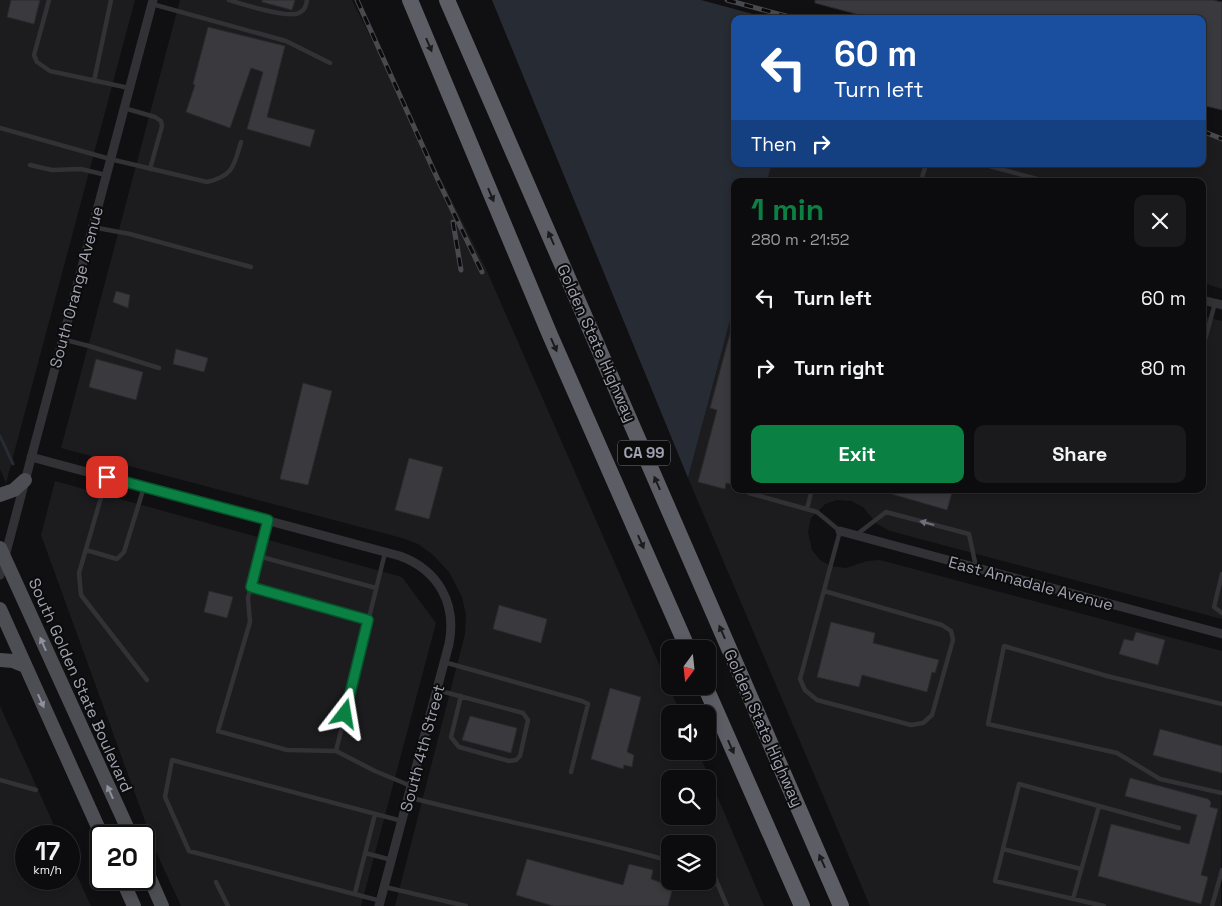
<!DOCTYPE html>
<html lang="en">
<head>
<meta charset="utf-8">
<style>
  :root { --surface:#0c0b0d; --page:#1a191b; --text:#f1f3f6; --muted:#9a9b9d; --line:#2c2b2e; --accent:#0b8043 }
  body { margin:0; font-family:"Space Grotesk",sans-serif; background:var(--page); color:var(--text); height:100vh; display:flex; flex-direction:column; font-size:19px; white-space:nowrap }
  * { box-sizing:border-box; margin:0 }
  p { font-size:16px; color:var(--muted) }
  .icon { flex:none; width:28px; height:28px; fill:none; stroke:currentColor; stroke-width:2; stroke-linecap:round; stroke-linejoin:round }
  .map { position:relative; flex:1; overflow:hidden }
  .side { position:absolute; left:731px; top:178px; width:475px; height:315px; display:flex; flex-direction:column; background:var(--surface); border-radius:10px; box-shadow:0 2px 8px #0003,0 0 0 1px var(--line) }
  .side>* { flex:none }
  .guide { position:absolute; left:731px; top:15px; width:475px; height:152px; border-radius:10px; box-shadow:0 2px 8px #0003,0 0 0 1px var(--line); background:#1a4fa0; color:#fff; overflow:hidden }
  .needle { width:32px; rotate:195deg }
  .fabs { position:absolute; left:661px; top:640px; display:grid; gap:10px }
  .fabs a { display:grid; place-items:center; width:55px; height:55px; border-radius:10px; background:var(--surface); box-shadow:0 2px 8px #0003,0 0 0 1px var(--line); font-size:25px }
  .speed { position:absolute; left:15px; top:825px; display:flex; gap:10px; font-size:25px; font-weight:700; text-align:center }
  .speed>* { display:grid; place-content:center; width:65px; height:65px; border-radius:50%; background:var(--surface); box-shadow:0 2px 8px #0003,0 0 0 1px var(--line); line-height:1 }
  .speed small { font-size:12px; font-weight:400 }
  .speed .limit { border:2px solid #111; border-radius:8px; background:#fff; color:#111 }
  .pin { position:absolute; display:grid; place-items:center; width:42px; height:42px; color:#fff; margin:-21px; border-radius:10px; box-shadow:0 2px 8px #0006 }
  .me { position:absolute; width:55px; margin:-28px; rotate:14deg; stroke-linejoin:round; filter:drop-shadow(0 0 4px #0008) }
  .turn { display:flex; align-items:center; gap:18px; height:105px; padding:0 20px; font-size:22px }
  .turn .icon { width:65px; height:65px; stroke-width:2.5 }
  .turn b { display:block; font-size:35px; line-height:42px }
  .then { display:flex; align-items:center; height:48px; padding:0 20px; background:#0003; gap:10px; font-size:19px }
  .round { display:grid; place-items:center; flex:none; width:52px; height:52px; border-radius:10px; background:var(--page) }
  .overview { display:flex; align-items:center; justify-content:space-between; height:85px; padding:0 20px }
  h1 { font-size:30px; font-weight:800; line-height:38px; color:var(--accent) }
  .action { display:flex; gap:10px; margin-top:auto; padding:10px 20px }
  .action a { flex:1; height:58px; border-radius:10px; background:var(--accent); color:#fff; font-size:20px; font-weight:800; line-height:58px; text-align:center }
  .action a+a { background:var(--page); color:var(--text) }
  ul { padding:0; list-style:none }
  li { display:flex; align-items:center; gap:15px; height:70px; padding:0 20px }
  li div { flex:1 }
  li b { display:block; font-size:19px }
  li em { font-style:normal }
  .map>svg:first-child { display:block }
  .built { fill:#1c1c1e; fill-rule:evenodd }
  .water { fill:#272b34 }
  .lines { fill:none; stroke-linecap:round; stroke-linejoin:round }
  .stream { stroke:#272b34; stroke-width:3 }
  .building { fill:#3a393e; stroke:#2a2a2d }
  .service { stroke:#313136; stroke-width:4.5 }
  .minor { stroke:#313136; stroke-width:9 }
  .primary { stroke:#4d4d54; stroke-width:14 }
  .motorway { stroke:#5d5d66; stroke-width:16 }
  .rail-casing { stroke:#48484f; stroke-width:5 }
  .rail { stroke:#0b0b0c; stroke-width:3; stroke-dasharray:9; stroke-linecap:butt }
  .oneway { fill:#1b1b1e }
  .oneway2 { fill:#6f6f7a }
  .oneway3 { fill:#90919e }
  .route-casing { stroke:#07532c; stroke-width:12 }
  .route { stroke:#0b8043; stroke-width:9 }
  .labels { text-anchor:middle; stroke-width:4; stroke-linejoin:round; paint-order:stroke }
  .shield { fill:#0b0b0c; stroke:#747580; stroke-width:1 }
  .shield-label { font-size:15px; font-weight:bold; fill:#a1a2b1 }
  .street-label { font-size:16px; fill:#a1a2b1; stroke:#0b0b0c }
</style>
</head>
<body>
<div class="map">
<svg width="1222" height="906" viewBox="0 0 1222 906">
  <rect width="100%" height="100%" fill="#100f11"/>
  <path class="built" d="M0,0H135L6,483L0,469Z
    M180,0H352L486,269L681,714H670V751H698L764,906H395L465,634L466,615L462,597L449,572L432,554L418,544L402,538L61,448ZM670,779H708V816H670ZM670,844H708V881H670Z
    M1203,134L1222,139V289L1203,283L1202,181H767L772,164H1202Z
    M735,302V489H1202L1203,316L1222,321V619L890,531L877,524L863,507L851,501L837,500L825,504L811,518L808,532L812,550L820,560L831,566L846,568L867,561L880,560L1222,651L1221,906H870L688,478Z
    M55,481L402,577L436,623L361,906H181L157,854L41,535Z
    M0,706L59,836H26V879H69V858L91,906H0Z"/>
  <path class="water" d="M492,0H701L771,19H735V164H772L767,181H735V302L688,478Z"/>
  <g class="lines">
    <path class="stream" d="M0,436L13,464"/>
  </g>
  <path class="building" d="M11,0H40L34,24L7,17Z
    M262,0H295L292,10L262,2Z
    M815,0H1213L1222,2V110L1202,105V19H875L815,3Z
    M208,27L285,46L267,117L315,130L310,147L247,129L263,72L251,68L230,128L186,112L195,85L193,84Z
    M116,291L130,295L128,308L113,302Z
    M732,326H735V485L726,483L725,489L698,482L717,410L710,408Z
    M176,349L208,358L204,372L173,364Z
    M96,359L143,372L136,400L89,387Z
    M303,383L332,391L308,485L280,479Z
    M409,458L443,467L429,519L395,510Z
    M881,489H953L947,510L881,491Z
    M209,591L233,597L227,618L204,612Z
    M499,605L547,619L541,643L493,629Z
    M831,622L875,633L873,643L939,660L935,673L932,672L927,692L862,675L859,687L817,677Z
    M1136,632L1165,640L1158,665L1119,654L1124,639L1133,641Z
    M610,688L641,697L627,752L634,755L632,767L624,765L623,769L591,759Z
    M470,716L517,728L511,753L462,740Z
    M1160,729L1222,746V773L1153,755Z
    M1130,778L1208,799L1211,802L1210,807L1218,809L1201,875L1208,877L1201,904L1098,876L1111,824L1189,844L1197,815L1125,796Z
    M527,859L623,885L629,864L653,870L651,879L673,887L668,906H553L516,895Z"/>
  <g class="lines">
    <path class="service" d="M49,0L34,55L37,62L50,71L129,88
      M229,0C243,4 287,19 299,13C305,10 306,6 307,0
      M152,4L286,41L330,63
      M94,81L111,0
      M124,108L155,117L161,121L162,126L150,169
      M0,128L110,159L207,182C234,176 234,165 241,142
      M982,164L1041,180V181
      M30,165L52,170L81,169L106,175
      M921,181L926,164
      M92,227L130,234L251,267
      M62,339L89,346L159,368
      M1202,340H1205L1215,303
      M107,477L79,573L81,595L147,680
      M749,493L817,512L840,531L800,679L805,690L817,700L911,725L923,723L932,715L953,640L951,631L942,625L824,591
      M807,509L812,489
      M267,521L248,598L250,622L218,731L287,750L336,751L375,771L411,786
      M856,535L886,512L969,534L976,567
      M86,550L117,559L124,552L144,487
      M258,556L376,588
      M1222,574L1214,607L1222,613
      M251,587L368,620
      M444,662L582,701L588,704L571,772
      M437,690L523,713L528,720L520,756L516,760L509,761L459,747L451,737L461,696
      M1222,704L1107,676L1004,646L988,724L1117,753L1160,779L1222,793
      M336,751L385,553
      M0,780L36,790
      M408,797C495,820 584,836 670,861
      M1003,849L1081,869
      M365,853L392,860
      M708,871L713,873L727,906
      M216,882L228,906
      M385,887L466,906
      M355,893L375,814
      M1073,899L1099,806
      M381,901L189,851L165,797L172,760L402,821
      M1104,906L995,881L1019,784L1179,828
      M1212,906L1222,870"/>
    <path class="minor" d="M1202,300L1222,305
      M31,457L400,556C438,570 457,603 449,644L379,906
      M840,531L1222,634
      M0,575L153,0"/>
    <path class="primary" d="M0,495L14,490L25,480
      M0,548L131,836
      M0,609L102,836
      M0,660L13,661L25,666
      M144,865L162,906
      M122,879L134,906"/>
    <path class="motorway" d="M410,0L550,335L688,649
      M447,0L841,906
      M705,686L802,906"/>
    <defs>
      <path id="rail" d="M357,0L438,180L482,272
        M727,0L797,19
        M1202,131L1222,139
        M453,222L461,270"/>
    </defs>
    <use href="#rail" class="rail-casing"/>
    <use href="#rail" class="rail"/>
  </g>
  <defs><path id="oneway-solid" d="M-6-.8H1V-3.2L6.5 0L1 3.2V.8H-6Z" transform="scale(1.25)"/></defs>
  <g class="oneway">
    <use href="#oneway-solid" transform="translate(429 45) rotate(67)"/>
    <use href="#oneway-solid" transform="translate(491 195) rotate(67)"/>
    <use href="#oneway-solid" transform="translate(551 238) rotate(-114)"/>
    <use href="#oneway-solid" transform="translate(554 345) rotate(66)"/>
    <use href="#oneway-solid" transform="translate(657 483) rotate(-114)"/>
    <use href="#oneway-solid" transform="translate(641 542) rotate(66)"/>
    <use href="#oneway-solid" transform="translate(722 632) rotate(-114)"/>
    <use href="#oneway-solid" transform="translate(731 747) rotate(66)"/>
    <use href="#oneway-solid" transform="translate(822 861) rotate(-114)"/>
  </g>
  <use class="oneway2" href="#oneway-solid" transform="translate(927 523) rotate(-165)"/>
  <g class="oneway3">
    <use href="#oneway-solid" transform="translate(43 644) rotate(-114)"/>
    <use href="#oneway-solid" transform="translate(41 701) rotate(66)"/>
    <use href="#oneway-solid" transform="translate(110 792) rotate(-114)"/>
  </g>
  <g class="lines">
    <defs>
      <path id="route" d="M107,477L268,520L251,587L368,620L345,714"/>
    </defs>
    <use href="#route" class="route-casing"/>
    <use href="#route" class="route"/>
  </g>
  <g class="labels">
    <rect class="shield" x="618" y="440.5" width="52" height="25" rx="4"/>
    <g class="shield-label">
      <text x="644" y="458">CA 99</text>
    </g>
    <g class="street-label">
      <text transform="translate(76 287) rotate(-75)" y="6">South Orange Avenue</text>
      <text transform="translate(597 343) rotate(66)" y="6">Golden State Highway</text>
      <text transform="translate(1031 583) rotate(15)" y="6">East Annadale Avenue</text>
      <text transform="translate(81 685) rotate(66)" y="6">South Golden State Boulevard</text>
      <text transform="translate(764 728) rotate(66)" y="6">Golden State Highway</text>
      <text transform="translate(422 748) rotate(-75)" y="6">South 4th Street</text>
    </g>
  </g>
</svg>
<div class="fabs">
<a><svg class="needle" viewBox="-14 -14 28 28"><path d="M0-13l5 13h-10z" fill="#e53935"/><path d="M0 13l5-13h-10z" fill="#9a9b9d"/></svg></a>
<a><svg class="icon" aria-label="sound" viewBox="0 0 24 24"><path d="M4 9h4l5-4v14l-5-4H4zM17 9q2 3 0 6"/></svg></a>
<a><svg class="icon" aria-label="search" viewBox="0 0 24 24"><circle cx="10" cy="10" r="6"/><path d="M15 15l6 6"/></svg></a>
<a><svg class="icon" aria-label="layers" viewBox="0 0 24 24"><path d="M12 4l9 5-9 5-9-5zM3 14l9 5 9-5"/></svg></a>
</div>
<div class="speed"><div>17<small>km/h</small></div><div class="limit">20</div></div>
<div class="pin" style="left:107px;top:477px;background:#d93025"><svg class="icon" aria-label="arrive" viewBox="0 0 24 24"><path d="M6 21V4h12l-3 4 3 4H6"/></svg></div>
<svg class="me" style="left:345px;top:714px" viewBox="-20 -20 40 40"><path d="M0-17L14 15 0 8-14 15z" fill="#0b8043" stroke="#fff" stroke-width="4"/></svg>
<div class="guide">
<div class="turn"><svg class="icon" aria-label="left" viewBox="0 0 24 24"><path d="M17 20v-9H6M10 6l-5 5 5 5"/></svg><div><b>60 m</b>Turn left</div></div>
<div class="then">Then<svg class="icon" aria-label="right" viewBox="0 0 24 24"><path d="M7 20v-9h11M14 6l5 5-5 5"/></svg></div>
</div>
<section class="side">
<div class="overview"><div><h1>1 min</h1><p>280 m · 21:52</p></div><a class="round"><svg class="icon" aria-label="close" viewBox="0 0 24 24"><path d="M6 6l12 12M18 6L6 18"/></svg></a></div>
<ul>
<li><svg class="icon" aria-label="left" viewBox="0 0 24 24"><path d="M17 20v-9H6M10 6l-5 5 5 5"/></svg><div><b>Turn left</b></div><em>60 m</em></li>
<li><svg class="icon" aria-label="right" viewBox="0 0 24 24"><path d="M7 20v-9h11M14 6l5 5-5 5"/></svg><div><b>Turn right</b></div><em>80 m</em></li>
</ul>
<div class="action"><a>Exit</a><a>Share</a></div>
</section>
</div>
</body>
</html>
